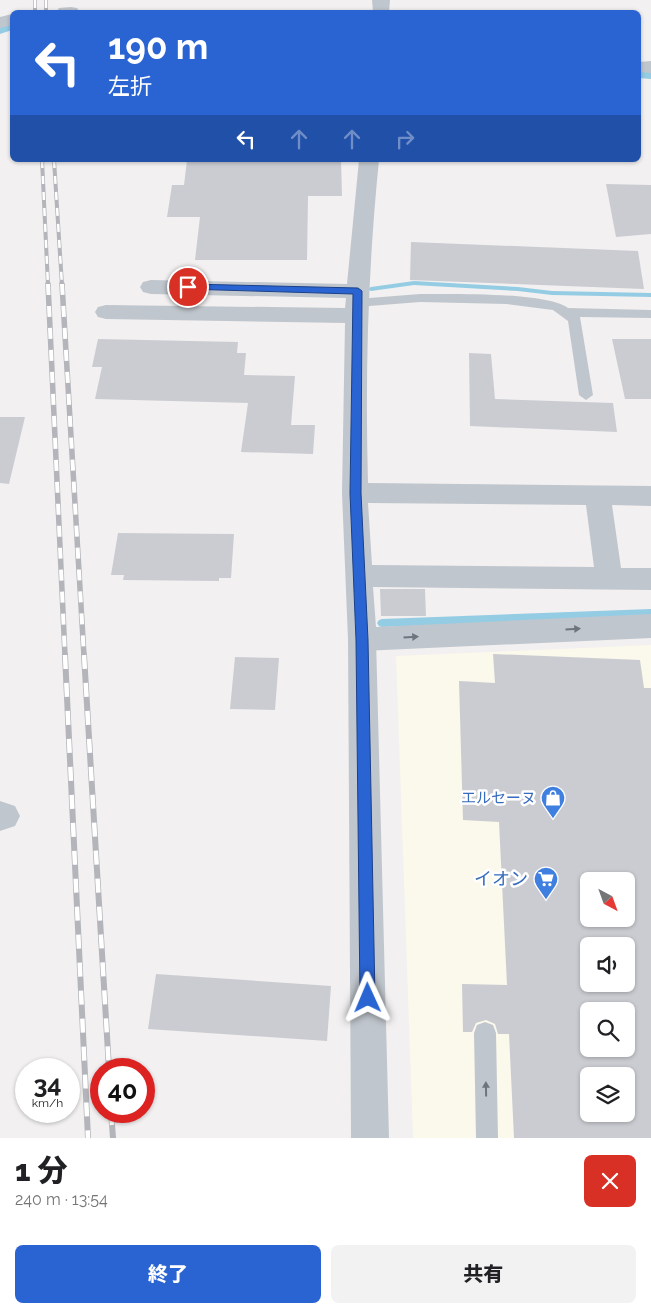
<!DOCTYPE html>
<html lang="ja">
<head>
<meta charset="utf-8">
<style>
  :root { --surface:#fff; --page:#f2f2f2; --text:#202124; --muted:#757577; --accent:#2a64d3 }
  body { margin:0; font-family:Raleway,"Noto Sans JP",sans-serif; background:var(--page); color:var(--text); height:100vh; display:flex; flex-direction:column; font-size:19px; white-space:nowrap }
  * { box-sizing:border-box; margin:0 }
  p { font-size:16px; color:var(--muted) }
  .icon { flex:none; width:28px; height:28px; fill:none; stroke:currentColor; stroke-width:2; stroke-linecap:round; stroke-linejoin:round }
  .map { position:relative; height:1138px; overflow:hidden }
  .side { display:flex; flex-direction:column; background:var(--surface); flex:1 }
  .side>* { flex:none }
  .banner { position:absolute; left:10px; top:10px; width:631px; height:152px; border-radius:8px; box-shadow:0 1px 4px #0004; background:#2a64d3; color:#fff; overflow:hidden }
  .needle { width:32px; rotate:139deg }
  .buttons { position:absolute; left:580px; top:872px; display:grid; gap:10px }
  .buttons a { display:grid; place-items:center; width:55px; height:55px; border-radius:8px; background:var(--surface); box-shadow:0 1px 4px #0004; font-size:25px }
  .speed { position:absolute; left:15px; top:1058px; display:flex; gap:10px; font-size:25px; font-weight:700; text-align:center }
  .speed>* { display:grid; place-content:center; width:65px; height:65px; border-radius:50%; background:var(--surface); box-shadow:0 1px 4px #0004; line-height:1 }
  .speed small { font-size:12px; font-weight:400 }
  .speed .limit { border:8px solid #d22; background:#fff; color:#111 }
  .pin { position:absolute; display:grid; place-items:center; width:42px; height:42px; color:#fff; margin:-21px; border:2px solid #fff; border-radius:50%; box-shadow:0 1px 5px #0007 }
  .me { position:absolute; width:55px; margin:-28px; rotate:359deg; stroke-linejoin:round; filter:drop-shadow(0 0 4px #0008) }
  .turn { display:flex; align-items:center; gap:18px; height:105px; padding:0 15px; font-size:22px }
  .turn .icon { width:65px; height:65px; stroke-width:2.5 }
  .turn b { display:block; font-size:35px; line-height:42px }
  .lanes { display:flex; align-items:center; height:48px; padding:0 15px; background:#0003; justify-content:center; gap:25px; direction:ltr }
  .lanes .off { opacity:.35 }
  .round { display:grid; place-items:center; flex:none; width:52px; height:52px; border-radius:8px; background:var(--page) }
  .head { display:flex; align-items:center; justify-content:space-between; height:85px; padding:0 15px }
  h1 { font-size:30px; font-weight:800; line-height:38px }
  .button { display:flex; gap:10px; margin-top:auto; padding:10px 15px }
  .button a { flex:1; height:58px; border-radius:8px; background:var(--accent); color:#fff; font-size:20px; font-weight:800; line-height:58px; text-align:center }
  .button a+a { background:var(--page); color:var(--text) }
  .map>svg:first-child { display:block }
  .commercial { fill:#fbf8ec; fill-rule:evenodd }
  .lines { fill:none; stroke-linecap:round; stroke-linejoin:round }
  .stream { fill:#94cce4; fill-rule:evenodd }
  .canal { fill:#94cce4; fill-rule:evenodd }
  .building { fill:#cbccd2; fill-rule:evenodd }
  .service { fill:#c0c6cd; fill-rule:evenodd }
  .minor { fill:#c0c6cd; fill-rule:evenodd }
  .tertiary { fill:#c0c6cd; fill-rule:evenodd }
  .rail-far2-casing { stroke:#b3b5ba; stroke-width:4 }
  .rail-far1-casing { stroke:#b3b5ba; stroke-width:5.5 }
  .rail-casing { stroke:#b3b5ba; stroke-width:6 }
  .rail-far2 { stroke:#fff; stroke-width:2.5; stroke-dasharray:8; stroke-linecap:butt }
  .rail-far1 { stroke:#fff; stroke-width:4; stroke-dasharray:11; stroke-linecap:butt }
  .rail { stroke:#fff; stroke-width:4.5; stroke-dasharray:14; stroke-linecap:butt }
  .oneway { fill:#6d757e }
  .route { fill:#2a64d3; stroke:#1b4189 }
  .labels { text-anchor:middle; stroke-width:5; stroke-linejoin:round; paint-order:stroke }
  .shop-label { font-size:15px; fill:#366cbe; stroke:#fff; text-anchor:end }
  .near-shop-label { font-size:18px; fill:#366cbe; stroke:#fff; text-anchor:end }
</style>
</head>
<body>
<div class="map">
<svg width="651" height="1138" viewBox="0 0 651 1138">
  <rect width="100%" height="100%" fill="#f2f0f0"/>
  <path class="commercial" d="M651,645V1138H413L396,656ZM589,881H626V919H589ZM589,946H626V984H589ZM589,1011H626V1049H589ZM589,1076H626V1114H589Z"/>
  <g class="lines">
    <path class="stream" d="M414,281L518,287L552,291L651,293V297L552,295L518,291L414,285L371,291L367,289L371,287Z
      M651,609V617L382,627L379,626L377,623L379,620L382,619Z"/>
    <path class="canal" d="M12,18V30L0,34V21Z
      M639,66L651,67V79L639,78Z"/>
  </g>
  <path class="building" d="M187,160H341L342,196H308L307,260H195L200,217H167L172,185H184Z
    M606,184L651,185V234L616,237Z
    M411,242L638,251L644,289L410,280Z
    M98,339L238,342L237,353H246L244,375L295,376L291,425H315L313,454L241,452L248,403L95,399L102,367H92Z
    M612,339H651V399H625Z
    M469,353L491,354L495,399L613,403L617,432L470,426Z
    M0,417H25L9,484L0,483Z
    M118,533L234,534L231,578H219V581L123,580L124,575H111Z
    M380,589H425L426,616H381Z
    M493,654L640,660L644,688H651V1138H514L509,1034H498L495,1024L486,1020L476,1023L472,1032H463L462,984L507,985L499,822L463,820L459,681L495,683ZM589,881H626V919H589ZM589,946H626V984H589ZM589,1011H626V1049H589ZM589,1076H626V1114H589Z
    M235,657L279,658L275,710L230,709Z
    M156,974L331,986L327,1041L148,1029Z"/>
  <g class="lines">
    <path class="service" d="M420,294C451,294 546,292 568,308L651,310V318L580,317L593,395L586,400L579,395L568,321L553,310L507,304L420,302L357,307L350,303L357,299Z
      M485,1022L493,1025L496,1033L498,1138H476L474,1033L477,1025Z"/>
    <path class="minor" d="M372,0H390L389,12H373Z
      M71,7L77,8L80,12H56L59,8Z
      M12,14V25L0,28V17Z
      M651,61V73L639,72V62Z
      M359,160H379C368,268 365,375 368,483L651,486V506L612,505L621,568H651V590L373,587L376,627L651,614V638L362,651L352,647L348,639L342,493L345,323L106,319L98,317L95,312L98,307L106,305L345,308L346,298L151,294L143,292L140,287L143,282L151,280L347,284ZM368,503L586,505L594,567L372,565Z
      M0,801L15,806L20,816L15,826L0,831Z"/>
    <path class="tertiary" d="M362,627L372,631L376,639L389,1138H351L348,639L352,631Z"/>
    <defs>
      <path id="rail-far2" d="M35,0V12
        M46,0V12
        M42,160L48,285
        M54,160L62,285"/>
      <path id="rail-far1" d="M48,284L65,656
        M62,284L84,656"/>
      <path id="rail" d="M65,655L88,1138
        M84,655L109,1069
        M111,1111L113,1138"/>
    </defs>
    <use href="#rail-far2" class="rail-far2-casing"/>
    <use href="#rail-far1" class="rail-far1-casing"/>
    <use href="#rail" class="rail-casing"/>
    <use href="#rail-far2" class="rail-far2"/>
    <use href="#rail-far1" class="rail-far1"/>
    <use href="#rail" class="rail"/>
  </g>
  <defs><path id="oneway-solid" d="M-6-.8H1V-3.2L6.5 0L1 3.2V.8H-6Z" transform="scale(1.25)"/></defs>
  <g class="oneway">
    <use href="#oneway-solid" transform="translate(573 629) rotate(-3)"/>
    <use href="#oneway-solid" transform="translate(411 637) rotate(-3)"/>
    <use href="#oneway-solid" transform="translate(486 1089) rotate(-91)"/>
  </g>
  <path class="route" d="M188,284L358,288L362,291L361,493L368,640L375,998L373,1004L368,1006L363,1004L360,998L356,640L350,493L353,294L185,289V285Z"/>
  <defs>
    <symbol id="shop-pin" viewBox="-11 -11 22 30"><path d="M0 17L-7.5 6A9.5 9.5 0 1 1 7.5 6Z" fill="#3f7fe0" stroke="#fff"/><path d="M-5-2.5h2.3a2.7 3.5 0 0 1 5.4 0H5L5.5 6h-11ZM-1.5-2.5h3a1.5 2.3 0 0 0-3 0Z" fill="#fff"/></symbol>
    <symbol id="supermarket-pin" viewBox="-11 -11 22 30"><path d="M0 17L-7.5 6A9.5 9.5 0 1 1 7.5 6Z" fill="#3f7fe0" stroke="#fff"/><path d="M-6-5.5h2.5l.6 2H6L4.5 2H-2.5L-4.4-4H-6ZM-1.5 3.2a1.3 1.3 0 1 0 .1 0ZM3 3.2a1.3 1.3 0 1 0 .1 0Z" fill="#fff"/></symbol>
  </defs>
  <g fill-rule="evenodd">
    <use href="#shop-pin" x="539" y="784" width="28" height="38"/>
    <use href="#supermarket-pin" x="532" y="865" width="28" height="38"/>
  </g>
  <g class="labels">
    <g class="shop-label">
      <text x="536" y="803">エルセーヌ</text>
    </g>
    <g class="near-shop-label">
      <text x="528" y="885">イオン</text>
    </g>
  </g>
</svg>
<div class="buttons">
<a><svg class="needle" viewBox="-14 -14 28 28"><path d="M0-13l5 13h-10z" fill="#e53935"/><path d="M0 13l5-13h-10z" fill="#757577"/></svg></a>
<a><svg class="icon" aria-label="sound" viewBox="0 0 24 24"><path d="M4 9h4l5-4v14l-5-4H4zM17 9q2 3 0 6"/></svg></a>
<a><svg class="icon" aria-label="search" viewBox="0 0 24 24"><circle cx="10" cy="10" r="6"/><path d="M15 15l6 6"/></svg></a>
<a><svg class="icon" aria-label="layers" viewBox="0 0 24 24"><path d="M12 4l9 5-9 5-9-5zM3 14l9 5 9-5"/></svg></a>
</div>
<div class="speed"><div>34<small>km/h</small></div><div class="limit">40</div></div>
<div class="pin" style="left:188px;top:287px;background:#d93025"><svg class="icon" aria-label="arrive" viewBox="0 0 24 24"><path d="M6 21V4h12l-3 4 3 4H6"/></svg></div>
<svg class="me" style="left:368px;top:998px" viewBox="-20 -20 40 40"><path d="M0-17L14 15 0 8-14 15z" fill="#2a64d3" stroke="#fff" stroke-width="4"/></svg>
<div class="banner">
<div class="turn"><svg class="icon" aria-label="left" viewBox="0 0 24 24"><path d="M17 20v-9H6M10 6l-5 5 5 5"/></svg><div><b>190 m</b>左折</div></div>
<div class="lanes"><svg class="icon" aria-label="left" viewBox="0 0 24 24"><path d="M17 20v-9H6M10 6l-5 5 5 5"/></svg><svg class="icon off" aria-label="ahead" viewBox="0 0 24 24"><path d="M12 20V5M6 11l6-6 6 6"/></svg><svg class="icon off" aria-label="ahead" viewBox="0 0 24 24"><path d="M12 20V5M6 11l6-6 6 6"/></svg><svg class="icon off" aria-label="right" viewBox="0 0 24 24"><path d="M7 20v-9h11M14 6l5 5-5 5"/></svg></div>
</div>
</div>
<section class="side">
<div class="head"><div><h1>1 分</h1><p>240 m · 13:54</p></div><a class="round" style="background:#d93025;color:#fff"><svg class="icon" aria-label="close" viewBox="0 0 24 24"><path d="M6 6l12 12M18 6L6 18"/></svg></a></div>
<div class="button"><a>終了</a><a>共有</a></div>
</section>
</body>
</html>
